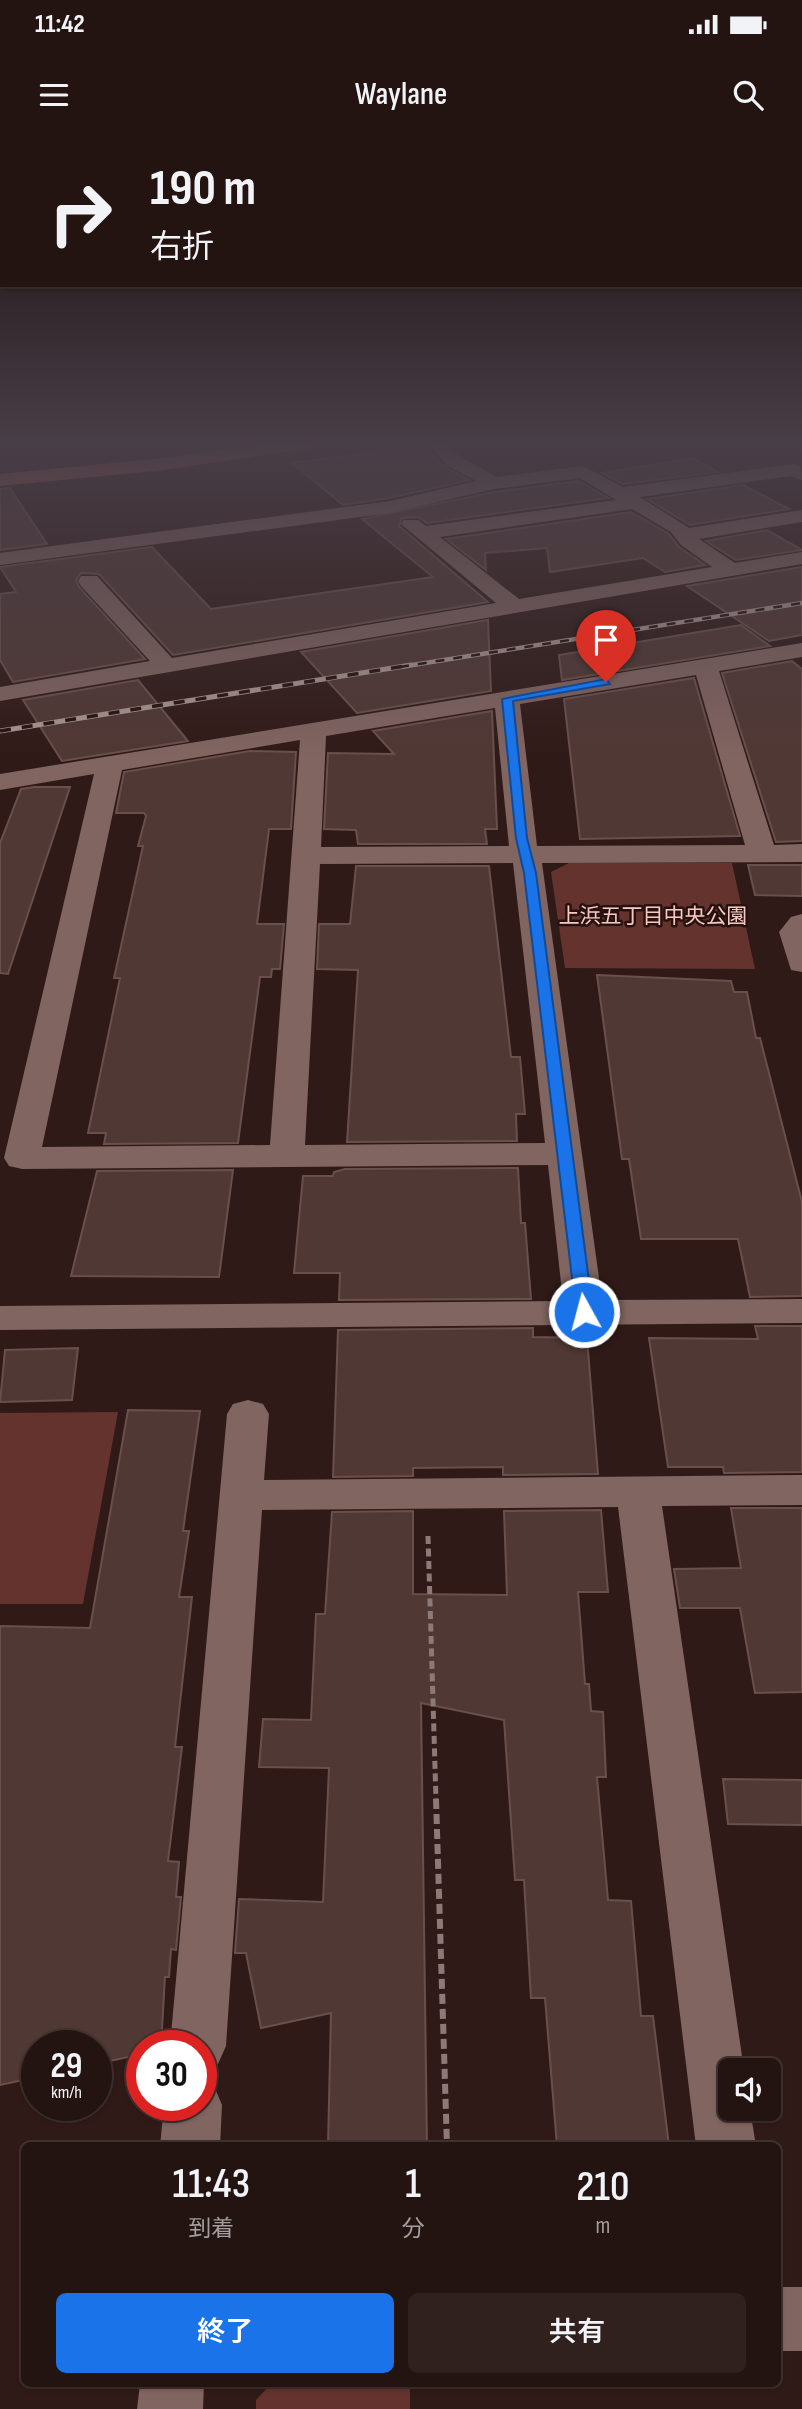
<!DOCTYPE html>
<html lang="ja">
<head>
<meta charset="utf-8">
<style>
  :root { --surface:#241411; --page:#30211f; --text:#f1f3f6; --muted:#a39e9f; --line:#413331; --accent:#1a73e8 }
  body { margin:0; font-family:"Sofia Sans Condensed","Noto Sans JP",sans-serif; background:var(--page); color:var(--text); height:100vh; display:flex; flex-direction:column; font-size:26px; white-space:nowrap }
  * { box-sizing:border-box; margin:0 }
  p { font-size:23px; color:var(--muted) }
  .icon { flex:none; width:38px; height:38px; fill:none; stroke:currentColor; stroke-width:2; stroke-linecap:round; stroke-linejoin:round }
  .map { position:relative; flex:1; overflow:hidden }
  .panel { position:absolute; left:21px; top:2002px; width:760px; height:245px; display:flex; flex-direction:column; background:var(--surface); border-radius:10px; box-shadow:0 2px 5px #0004,0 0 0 2px var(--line) }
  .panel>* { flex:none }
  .guide { position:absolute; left:0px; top:0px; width:803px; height:147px; box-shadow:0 2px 5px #0004,0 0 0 2px var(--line); background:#241411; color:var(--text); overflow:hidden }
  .fabs { position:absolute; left:718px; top:1918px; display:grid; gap:14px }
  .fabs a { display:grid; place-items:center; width:63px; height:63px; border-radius:10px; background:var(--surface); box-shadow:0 2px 5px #0004,0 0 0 2px var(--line); font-size:35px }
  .speed { position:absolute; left:21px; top:1890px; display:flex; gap:14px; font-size:35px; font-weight:700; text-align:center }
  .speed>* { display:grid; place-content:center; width:91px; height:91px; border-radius:50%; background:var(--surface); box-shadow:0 2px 5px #0004,0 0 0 2px var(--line); line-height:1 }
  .speed small { font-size:18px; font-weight:400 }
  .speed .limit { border:10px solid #d22; background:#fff; color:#111 }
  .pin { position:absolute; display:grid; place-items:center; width:60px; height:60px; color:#fff; margin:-72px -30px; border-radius:50% 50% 50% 0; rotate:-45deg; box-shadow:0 0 7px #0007 }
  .pin .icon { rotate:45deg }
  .me { position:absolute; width:77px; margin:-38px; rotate:353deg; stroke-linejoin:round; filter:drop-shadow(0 0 5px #0008) }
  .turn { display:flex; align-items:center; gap:24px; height:147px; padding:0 35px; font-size:32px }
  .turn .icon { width:91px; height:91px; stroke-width:2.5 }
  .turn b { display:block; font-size:49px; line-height:60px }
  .eta { display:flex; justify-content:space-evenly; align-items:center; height:119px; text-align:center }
  .eta b { font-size:42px; font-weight:600; line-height:49px }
  .action { display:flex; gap:14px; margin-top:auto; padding:14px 35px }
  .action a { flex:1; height:80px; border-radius:10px; background:var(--accent); color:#fff; font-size:28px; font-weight:600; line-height:80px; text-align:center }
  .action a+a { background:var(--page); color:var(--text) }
  .status { display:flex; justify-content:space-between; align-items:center; height:49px; padding:0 35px; background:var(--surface); direction:ltr }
  .status svg { height:19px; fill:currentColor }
  header { display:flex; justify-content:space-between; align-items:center; height:91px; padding:0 35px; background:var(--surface); font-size:32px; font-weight:600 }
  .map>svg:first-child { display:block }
  .green { fill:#64332d }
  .building { fill:#503834; stroke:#6a504c; stroke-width:2 }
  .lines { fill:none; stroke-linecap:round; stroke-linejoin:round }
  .path-far1 { stroke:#8d7977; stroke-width:5; stroke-dasharray:8 4.5; stroke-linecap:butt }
  .path { stroke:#8d7977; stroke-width:6; stroke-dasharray:10 5; stroke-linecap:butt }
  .street { fill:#816561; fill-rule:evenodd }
  .primary { fill:#b36056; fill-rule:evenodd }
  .rail-far1-casing { stroke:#aa9794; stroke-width:4.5 }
  .rail-casing { stroke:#aa9794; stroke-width:5 }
  .rail-far1 { stroke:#26110e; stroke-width:2.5; stroke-dasharray:9; stroke-linecap:butt }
  .rail { stroke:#26110e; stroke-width:3.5; stroke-dasharray:11; stroke-linecap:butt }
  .route { fill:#1a73e8; stroke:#114b97; stroke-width:2 }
  .labels { text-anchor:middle; stroke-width:5; stroke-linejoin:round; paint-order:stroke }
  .far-park-label { font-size:21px; fill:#f5c9c2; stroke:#26110e }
</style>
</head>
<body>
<div class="status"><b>11:42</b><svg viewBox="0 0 49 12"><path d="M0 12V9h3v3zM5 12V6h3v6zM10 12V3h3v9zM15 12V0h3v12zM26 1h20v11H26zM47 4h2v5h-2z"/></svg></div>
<header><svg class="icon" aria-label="menu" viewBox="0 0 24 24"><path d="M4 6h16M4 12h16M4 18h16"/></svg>Waylane<svg class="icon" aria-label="search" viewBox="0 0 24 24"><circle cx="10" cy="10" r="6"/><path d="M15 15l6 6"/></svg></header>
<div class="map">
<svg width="802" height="2269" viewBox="0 0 802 2269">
  <rect width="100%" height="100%" fill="#301a17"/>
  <path class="green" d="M569,723H732L755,829L565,828L551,732Z
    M118,1272L83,1464H0V1273Z
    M271,2244H410V2269H256V2260Z"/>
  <path class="building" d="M424,306L445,327L469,340L390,358L343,365L292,323Z
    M692,318L718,332L623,344L602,333Z
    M579,341L608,358L427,383L418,377L402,378L399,386L488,462L173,515L99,434L81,433L76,440L79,447L145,519L13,542L0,520V454L16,452L0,427L152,407L211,469L433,437L362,379L494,352Z
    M743,345L789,369L690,385L647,359Z
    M10,348L47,404L0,410V349Z
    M631,372L669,394L679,407L705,425L665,432L643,418L550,432L547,408L485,413L486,430L446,399Z
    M767,390L802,410L736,420L706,401Z
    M802,427V495L769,501L687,446Z
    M488,480L491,551L357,573L301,512Z
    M741,485L770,506L562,540L559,515Z
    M792,521L802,529V701L776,702L722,533Z
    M694,538L740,696L580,699L564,559Z
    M138,540L188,601L62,621L23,560Z
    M492,571L497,689H485L487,704H358L356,690L324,689L328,613L394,614L373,591Z
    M250,611L296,612L291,689H269L257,784H284L280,829H272L271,837H260L238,1003L104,1004L106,993H88L120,838H114L143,706H138L146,676L144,673H116L124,632Z
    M34,647H70L8,834L0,833V703L21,649Z
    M748,725H802V756L755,755Z
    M356,726H489L511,917H520L525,974H516L517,1001L347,1002L358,830L317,829L319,784H350Z
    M597,835L731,841L734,852H747L756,898H760L802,1062V1156L750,1157L738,1099H641L629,1019H622Z
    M518,1028L521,1083H525L531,1159L339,1160L340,1133H294L303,1036H333L334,1032L345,1029Z
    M233,1030L219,1137L71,1136L97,1031Z
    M755,1186H802V1332L724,1333L723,1327H668L649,1198L758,1199Z
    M533,1188V1197L587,1198L598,1334L503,1335V1327L413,1328V1336L333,1337L338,1190Z
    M78,1208L72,1260L0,1262L5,1210Z
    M128,1270L200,1271L183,1391H189L179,1457H192L175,1607H182L168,1721L179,1722L176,1757H181L176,1810L171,1809L169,1837H165L161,1906H142V1914L96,1924V1906H37V1937L0,1945V1486L90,1488Z
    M731,1368H802V1552L755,1553L740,1468H680L674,1429L741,1428Z
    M601,1370L608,1452H578L585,1544H589L591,1571L603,1572L606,1637H597L608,1760L631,1761L641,1876H653L669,2006H557L545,1858H531L524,1740H515L504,1580L421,1563L427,2006H328L331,1873L261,1888L246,1813H235L239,1759L323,1762L329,1628L259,1627L263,1579L311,1580L316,1474H325L332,1372L413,1371V1454L507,1455L504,1371Z
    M723,1639L802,1640V1685L728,1684Z"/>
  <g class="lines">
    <path class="path-far1" d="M428,1396L436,1660"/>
    <path class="path" d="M436,1659L447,2006"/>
    <path class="street" d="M428,302H447L460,317L497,337L583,326L623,347L794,324L801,326L802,340L791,336L640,357L689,388L802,370V382L699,399L735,423L802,412V424L0,561V547L150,521L81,446L78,441L81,436H97L172,518L496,463L401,384L404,380H418L426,386L616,360L580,338L494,349L390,373L0,425V413L390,361L476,341L446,325ZM632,369L671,392L681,405L712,427L519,459L440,397Z
      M802,503V517L719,531L774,705L802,704V722L542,723L602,1160L802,1159V1183L0,1190V1166L563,1161L548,1025L22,1029L9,1026L4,1018L94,634L0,650V634ZM696,535L745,705L537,706L520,564ZM495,568L509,706L321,707L326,596ZM300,600L270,1005L42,1007L122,630ZM513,723L545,1003L305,1005L320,724Z
      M802,774V832L791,830L779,792L791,777Z
      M248,1260L263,1264L269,1274L264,1340L802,1335V1365L662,1366L744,1930H730V1969H750L756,2006H696L618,1367L262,1370L226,1906L218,1924L201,1931V1906H170L227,1274L233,1264Z
      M201,1941L214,1946L222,1965L220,2006H160L164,1965H201Z
      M777,2147H802V2211H777Z
      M140,2244H204L203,2269H137Z"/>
    <path class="primary" d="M275,302H321L312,308L164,330L0,346V334L164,318Z"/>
    <defs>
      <path id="rail-far1" d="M400,527L802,463"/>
      <path id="rail" d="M0,591L411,525"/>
    </defs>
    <use href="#rail-far1" class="rail-far1-casing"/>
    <use href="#rail" class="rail-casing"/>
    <use href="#rail-far1" class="rail-far1"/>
    <use href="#rail" class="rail"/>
  </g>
  <linearGradient id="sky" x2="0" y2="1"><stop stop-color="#1a0e0d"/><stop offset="0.49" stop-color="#483e47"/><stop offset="1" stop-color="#483e47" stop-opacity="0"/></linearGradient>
  <rect width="802" height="619" fill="url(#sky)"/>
  <path class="route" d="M606,539L610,544L513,561L527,698L536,733L593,1172L584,1178L576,1172L524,733L516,698L502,559Z"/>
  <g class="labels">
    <g class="far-park-label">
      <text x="653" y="783">上浜五丁目中央公園</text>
    </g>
  </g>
</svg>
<div class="fabs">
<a><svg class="icon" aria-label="sound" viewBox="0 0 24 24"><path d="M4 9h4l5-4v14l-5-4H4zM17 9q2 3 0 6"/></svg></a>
</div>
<div class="speed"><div>29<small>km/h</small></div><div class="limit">30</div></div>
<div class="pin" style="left:606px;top:542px;background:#d93025"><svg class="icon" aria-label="arrive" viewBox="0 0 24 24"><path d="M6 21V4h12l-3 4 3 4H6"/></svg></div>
<svg class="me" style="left:584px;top:1172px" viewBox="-20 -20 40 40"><circle r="17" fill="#1a73e8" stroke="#fff" stroke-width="3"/><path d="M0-11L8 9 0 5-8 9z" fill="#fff"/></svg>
<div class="guide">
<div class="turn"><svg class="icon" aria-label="right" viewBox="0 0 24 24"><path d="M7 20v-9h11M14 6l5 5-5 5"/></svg><div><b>190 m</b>右折</div></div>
</div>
<section class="panel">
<div class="eta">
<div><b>11:43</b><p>到着</p></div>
<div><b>1</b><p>分</p></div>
<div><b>210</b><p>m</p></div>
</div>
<div class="action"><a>終了</a><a>共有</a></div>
</section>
</div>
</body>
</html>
